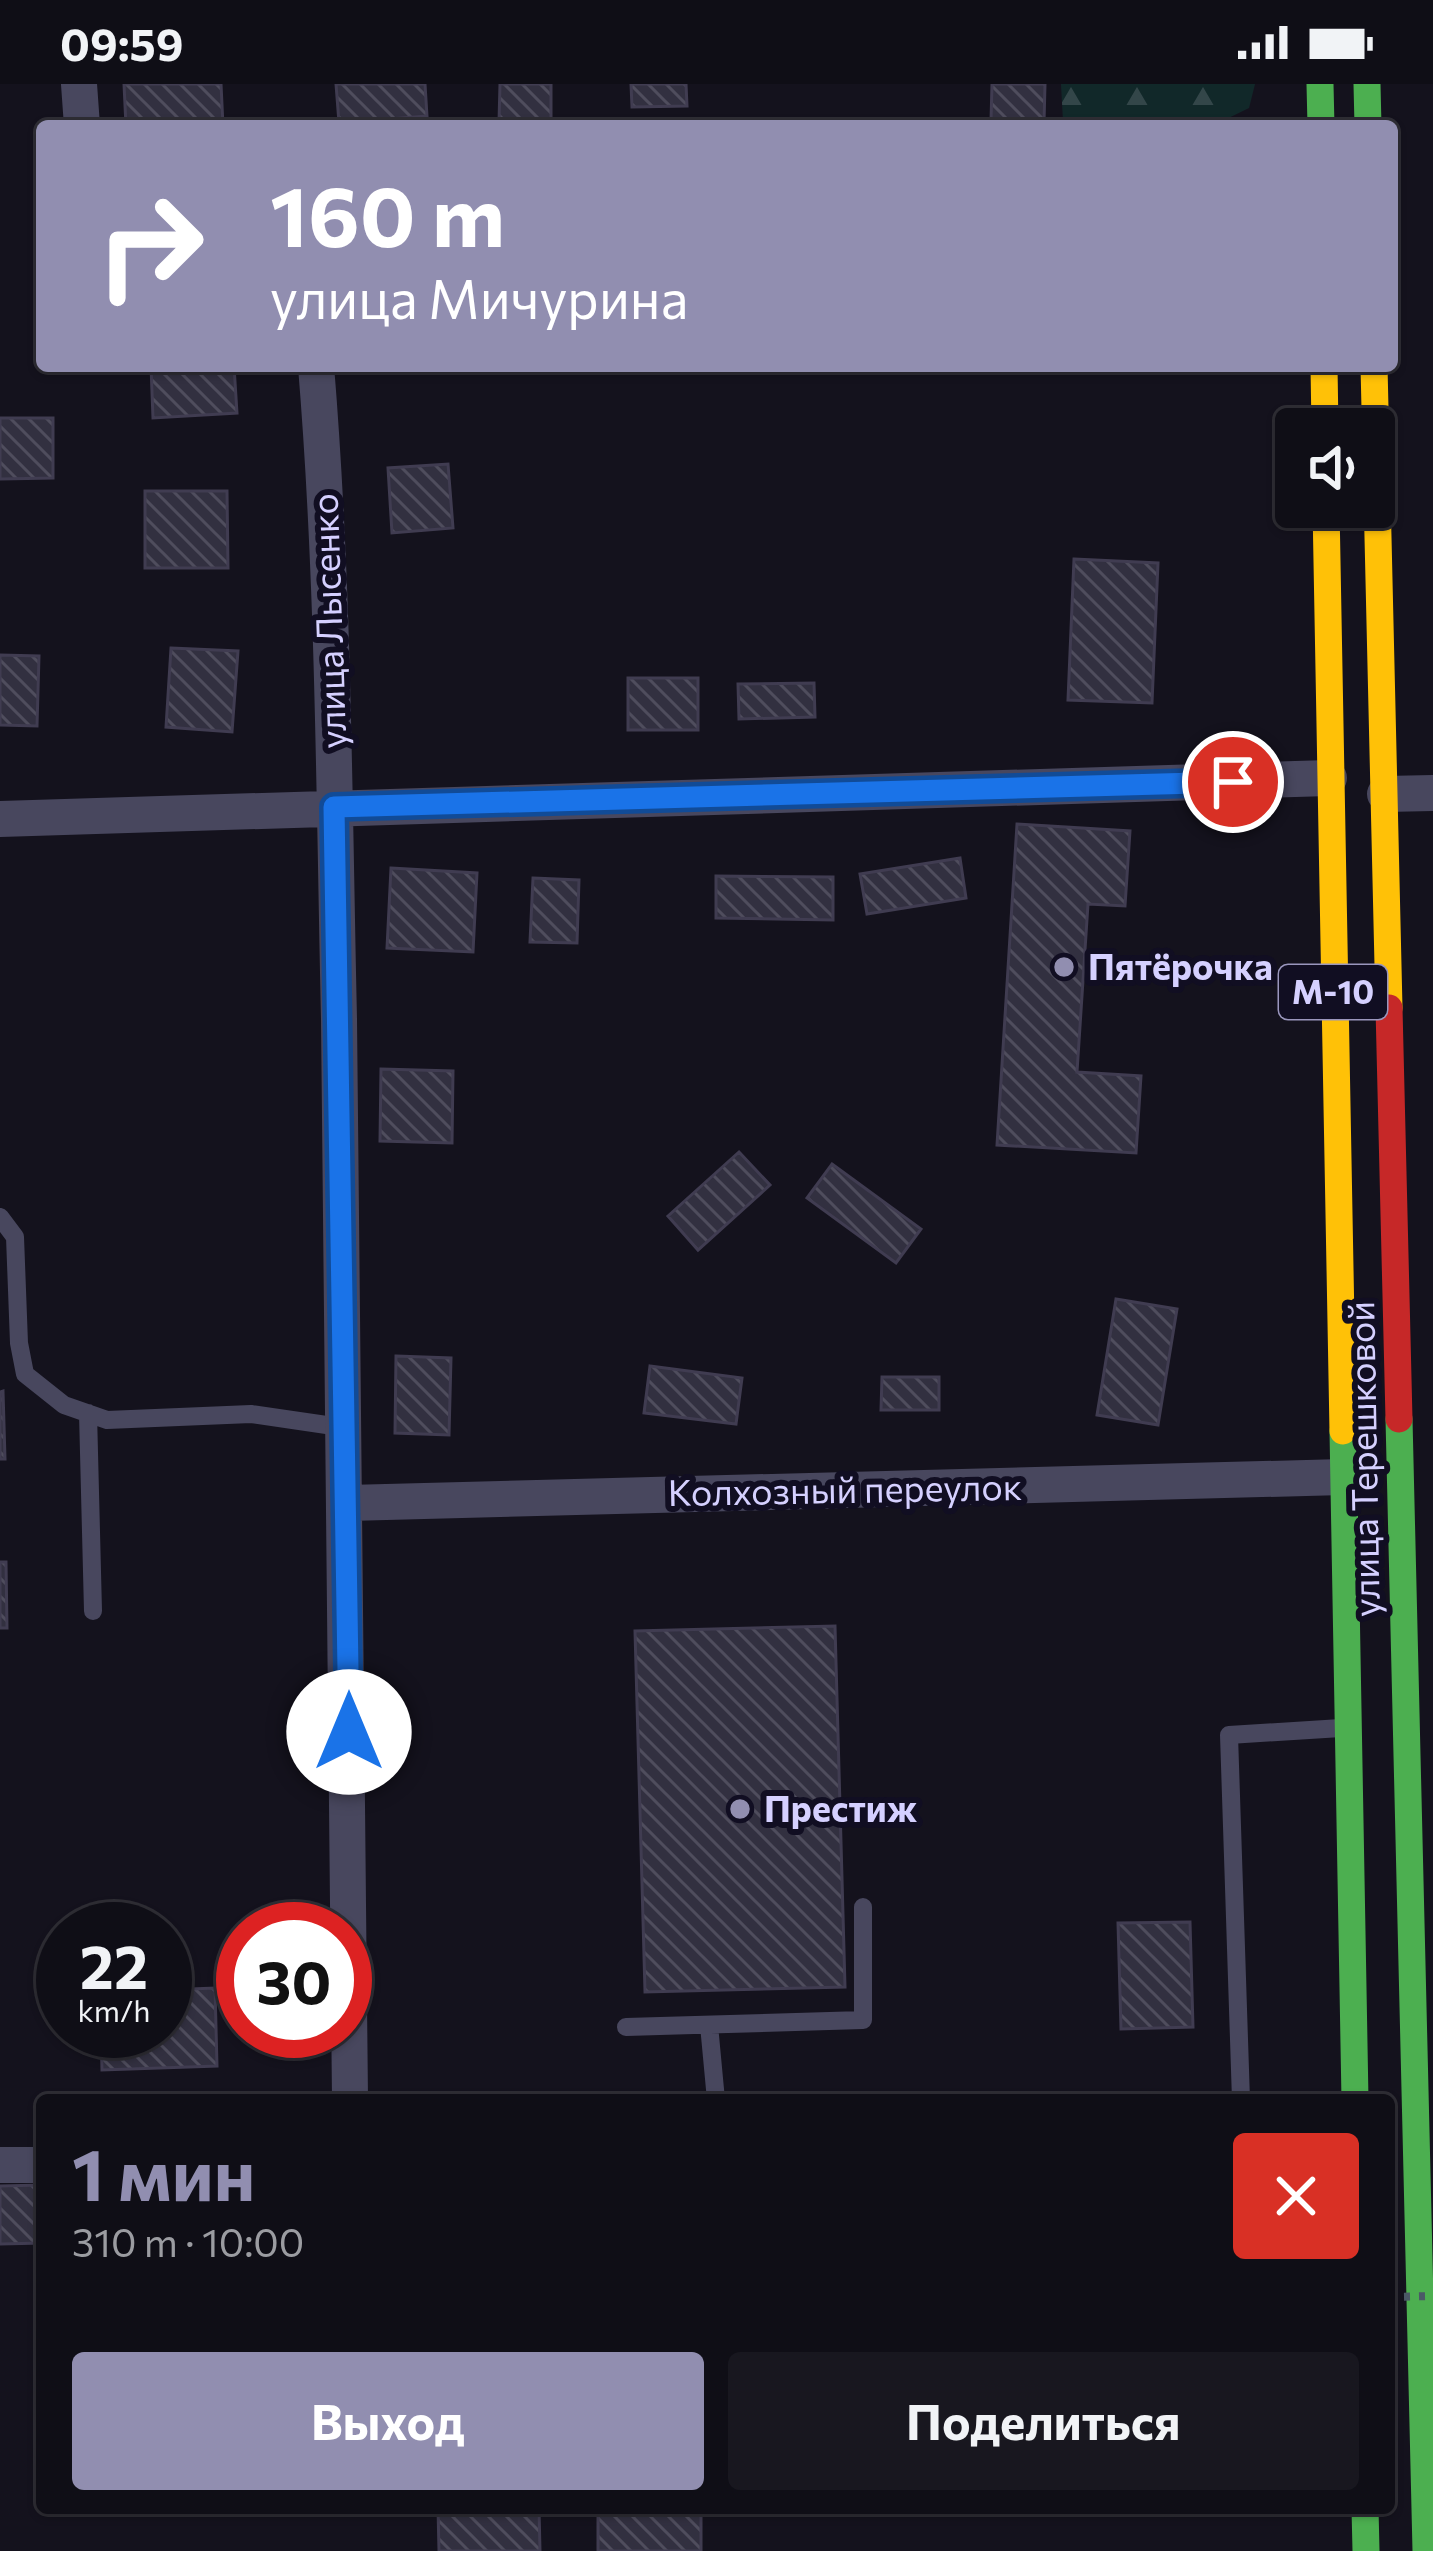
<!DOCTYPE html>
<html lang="ru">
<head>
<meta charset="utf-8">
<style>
  :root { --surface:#0f0e16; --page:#18171f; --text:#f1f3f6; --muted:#9b9ca1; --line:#2f2e35; --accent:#918eb0 }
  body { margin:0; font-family:Commissioner,sans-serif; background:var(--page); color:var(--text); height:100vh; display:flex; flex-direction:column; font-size:45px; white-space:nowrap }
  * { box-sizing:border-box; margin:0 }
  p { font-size:39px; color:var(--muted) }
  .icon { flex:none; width:66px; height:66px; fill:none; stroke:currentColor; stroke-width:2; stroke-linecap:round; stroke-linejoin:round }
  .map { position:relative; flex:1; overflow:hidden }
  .drawer { position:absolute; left:36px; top:2010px; width:1359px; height:420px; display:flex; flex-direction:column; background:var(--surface); border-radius:12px; box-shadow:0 3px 9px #0004,0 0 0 3px var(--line) }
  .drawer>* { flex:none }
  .hud { position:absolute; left:36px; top:36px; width:1362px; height:252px; border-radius:12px; box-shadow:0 3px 9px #0004,0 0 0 3px var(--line); background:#918eb0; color:#fff; overflow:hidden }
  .fabs { position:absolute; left:1275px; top:324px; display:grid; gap:24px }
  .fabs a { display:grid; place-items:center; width:120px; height:120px; border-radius:12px; background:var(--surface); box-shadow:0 3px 9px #0004,0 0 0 3px var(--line); font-size:60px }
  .speed { position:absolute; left:36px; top:1818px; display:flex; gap:24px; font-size:60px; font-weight:700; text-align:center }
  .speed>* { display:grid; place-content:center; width:156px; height:156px; border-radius:50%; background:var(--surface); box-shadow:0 3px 9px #0004,0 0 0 3px var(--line); line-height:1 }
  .speed small { font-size:30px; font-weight:400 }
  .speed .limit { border:18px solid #d22; background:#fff; color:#111 }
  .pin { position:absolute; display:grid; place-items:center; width:102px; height:102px; color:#fff; margin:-51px; border:6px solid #fff; border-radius:50%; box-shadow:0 3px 12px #0007 }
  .me { position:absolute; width:132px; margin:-66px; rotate:0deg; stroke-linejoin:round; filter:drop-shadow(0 0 9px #0008) }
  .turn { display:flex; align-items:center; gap:42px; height:252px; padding:0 36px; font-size:54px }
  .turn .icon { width:156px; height:156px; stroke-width:2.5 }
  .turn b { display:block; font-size:84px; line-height:102px }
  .round { display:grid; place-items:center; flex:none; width:126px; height:126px; border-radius:12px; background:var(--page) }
  .head { display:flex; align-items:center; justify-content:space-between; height:204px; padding:0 36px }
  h1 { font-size:72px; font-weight:700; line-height:90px; color:var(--accent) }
  .action { display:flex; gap:24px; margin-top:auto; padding:24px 36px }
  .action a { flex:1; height:138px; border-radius:12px; background:var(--accent); color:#fff; font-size:48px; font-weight:700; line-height:138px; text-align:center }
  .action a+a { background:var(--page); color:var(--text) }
  .status { display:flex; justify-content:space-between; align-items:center; height:84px; padding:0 60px; background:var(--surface); direction:ltr }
  .status svg { height:33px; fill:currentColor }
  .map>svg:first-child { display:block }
  .forest { fill:url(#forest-firs) }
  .building { fill:url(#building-back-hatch); stroke:#403c51; stroke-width:3 }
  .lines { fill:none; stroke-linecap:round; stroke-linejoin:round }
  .lane { stroke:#48475e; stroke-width:18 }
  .street { stroke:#48475e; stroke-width:36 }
  .fast { stroke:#4caf50; stroke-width:27 }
  .slow { stroke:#ffc107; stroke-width:27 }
  .jam { stroke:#c62828; stroke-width:27 }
  .path-bridge { stroke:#4b5967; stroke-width:8; stroke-dasharray:6 9; stroke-linecap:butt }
  .route-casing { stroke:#114b97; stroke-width:30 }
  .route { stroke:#1a73e8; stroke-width:21 }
  .poi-dot { fill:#918eb0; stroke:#110e22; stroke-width:4.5 }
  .labels { text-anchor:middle; stroke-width:12; stroke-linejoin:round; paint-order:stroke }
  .shield { fill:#110e22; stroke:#9a96bd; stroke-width:3 }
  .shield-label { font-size:33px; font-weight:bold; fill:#d5d0ff }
  .street-label { font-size:36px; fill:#d5d0ff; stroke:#110e22 }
  .poi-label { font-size:36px; font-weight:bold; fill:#d5d0ff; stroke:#110e22; text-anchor:start }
</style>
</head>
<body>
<div class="status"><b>09:59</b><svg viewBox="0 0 49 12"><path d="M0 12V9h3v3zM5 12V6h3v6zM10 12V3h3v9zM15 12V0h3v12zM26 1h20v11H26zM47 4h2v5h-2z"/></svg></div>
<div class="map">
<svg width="1433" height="2467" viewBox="0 0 1433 2467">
  <defs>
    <pattern id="forest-firs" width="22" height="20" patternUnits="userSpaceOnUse" patternTransform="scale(3)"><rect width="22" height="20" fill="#112829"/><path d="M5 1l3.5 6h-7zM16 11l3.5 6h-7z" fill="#334649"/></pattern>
    <pattern id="building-back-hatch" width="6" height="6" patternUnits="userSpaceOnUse" patternTransform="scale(3)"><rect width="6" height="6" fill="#323040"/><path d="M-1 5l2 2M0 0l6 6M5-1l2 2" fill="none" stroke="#4f4d5d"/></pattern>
  </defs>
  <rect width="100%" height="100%" fill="#14121d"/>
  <path class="forest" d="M1061,0H1255L1249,24L1212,42L1174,35H1134L1105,42L1063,37Z"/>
  <path class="building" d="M124,0H221L223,42H126Z
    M336,0H425L427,32L339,39Z
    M500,0H551V39L499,38Z
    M631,0H686L687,22L632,23Z
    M992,0H1045L1044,39L991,37Z
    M151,282H234L237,329L153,334Z
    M0,334H53V394L0,395Z
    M448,380L453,444L392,449L388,384Z
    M145,407H227L228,484H145Z
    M1074,475L1158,479L1152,619L1068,616Z
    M171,564L238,567L232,648L166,643Z
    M0,571L39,572L37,642L0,641Z
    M628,594H698V646H628Z
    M814,599L815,633L739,635L738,600Z
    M1017,740L1130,747L1125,822L1088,820L1077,988L1141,992L1136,1069L997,1061Z
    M960,774L966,814L867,830L860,790Z
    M391,784L477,789L473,868L387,864Z
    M716,792L833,793V836L716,834Z
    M533,794L579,796L577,859L530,858Z
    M381,985L453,987L452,1059L380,1057Z
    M739,1068L770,1101L698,1166L668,1132Z
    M832,1080L921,1145L896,1179L807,1114Z
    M1116,1215L1177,1225L1158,1341L1097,1331Z
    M396,1272L451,1274L449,1351L395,1349Z
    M650,1282L742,1294L736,1340L644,1329Z
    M882,1293H939V1326H881Z
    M3,1307L5,1375H0V1308Z
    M0,1478H6L7,1544H0Z
    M835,1542L845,1903L645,1908L635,1547Z
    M1190,1838L1193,1943L1121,1945L1118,1839Z
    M215,1904L217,1982L102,1986L101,1947H165V1906Z
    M42,2101V2159L0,2160V2102Z
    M438,2424H539L540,2467H439Z
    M598,2424H701V2467H598Z"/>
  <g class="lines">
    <path class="lane" d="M0,1133L15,1153L19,1259L25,1290L64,1321L107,1336L251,1330L347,1344
      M88,1329L93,1527
      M709,1941L716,2016
      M626,1943L863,1936V1823
      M1241,2016L1229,1651L1341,1644"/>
    <path class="street" d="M79,0L82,42
      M316,282C334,499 334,717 339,935C346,1296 349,1656 350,2016
      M1385,710L1433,709
      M0,735L1329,694
      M348,1419L1343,1393
      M0,2081H42"/>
    <path class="fast" d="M1320,0L1321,42
      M1367,0L1368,42
      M1399,1335L1426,2467
      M1343,1347L1355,2016
      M1365,2424L1366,2467"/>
    <path class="slow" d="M1324,282L1325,345
      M1374,282L1389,924
      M1326,423L1343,1347"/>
    <path class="jam" d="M1389,924L1399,1335"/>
    <path class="path-bridge" d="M1389,2213L1433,2212"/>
  </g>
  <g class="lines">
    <defs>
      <path id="route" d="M349,1648L334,723L1233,698"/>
    </defs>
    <use href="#route" class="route-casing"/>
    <use href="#route" class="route"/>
  </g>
  <g class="poi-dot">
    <circle cx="1064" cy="883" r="12"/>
    <circle cx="740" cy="1725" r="12"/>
  </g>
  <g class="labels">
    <rect class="shield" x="1279" y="881" width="108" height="54" rx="9"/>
    <g class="shield-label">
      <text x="1333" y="920">М-10</text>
    </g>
    <g class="street-label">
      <text transform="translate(329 537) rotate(-92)" y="13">улица Лысенко</text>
      <text transform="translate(1364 1375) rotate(-91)" y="13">улица Терешковой</text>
      <text transform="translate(845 1406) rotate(-1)" y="13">Колхозный переулок</text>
    </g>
    <g class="poi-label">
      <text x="1088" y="896">Пятёрочка</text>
      <text x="764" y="1738">Престиж</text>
    </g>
  </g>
</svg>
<div class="fabs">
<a><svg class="icon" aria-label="sound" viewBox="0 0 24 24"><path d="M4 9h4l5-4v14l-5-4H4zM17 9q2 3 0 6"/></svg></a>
</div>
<div class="speed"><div>22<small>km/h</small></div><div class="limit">30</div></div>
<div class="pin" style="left:1233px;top:698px;background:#d93025"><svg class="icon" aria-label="arrive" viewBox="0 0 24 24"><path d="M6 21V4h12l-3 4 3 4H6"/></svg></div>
<svg class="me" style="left:349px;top:1648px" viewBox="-20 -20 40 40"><circle r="19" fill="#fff"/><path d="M0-13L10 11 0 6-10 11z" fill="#1a73e8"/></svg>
<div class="hud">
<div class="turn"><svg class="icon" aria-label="right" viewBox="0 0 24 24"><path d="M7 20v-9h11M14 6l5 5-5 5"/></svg><div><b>160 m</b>улица Мичурина</div></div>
</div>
<section class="drawer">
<div class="head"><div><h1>1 мин</h1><p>310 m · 10:00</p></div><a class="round" style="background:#d93025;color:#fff"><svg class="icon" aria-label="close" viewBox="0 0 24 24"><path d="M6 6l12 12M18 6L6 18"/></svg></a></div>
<div class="action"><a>Выход</a><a>Поделиться</a></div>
</section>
</div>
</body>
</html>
